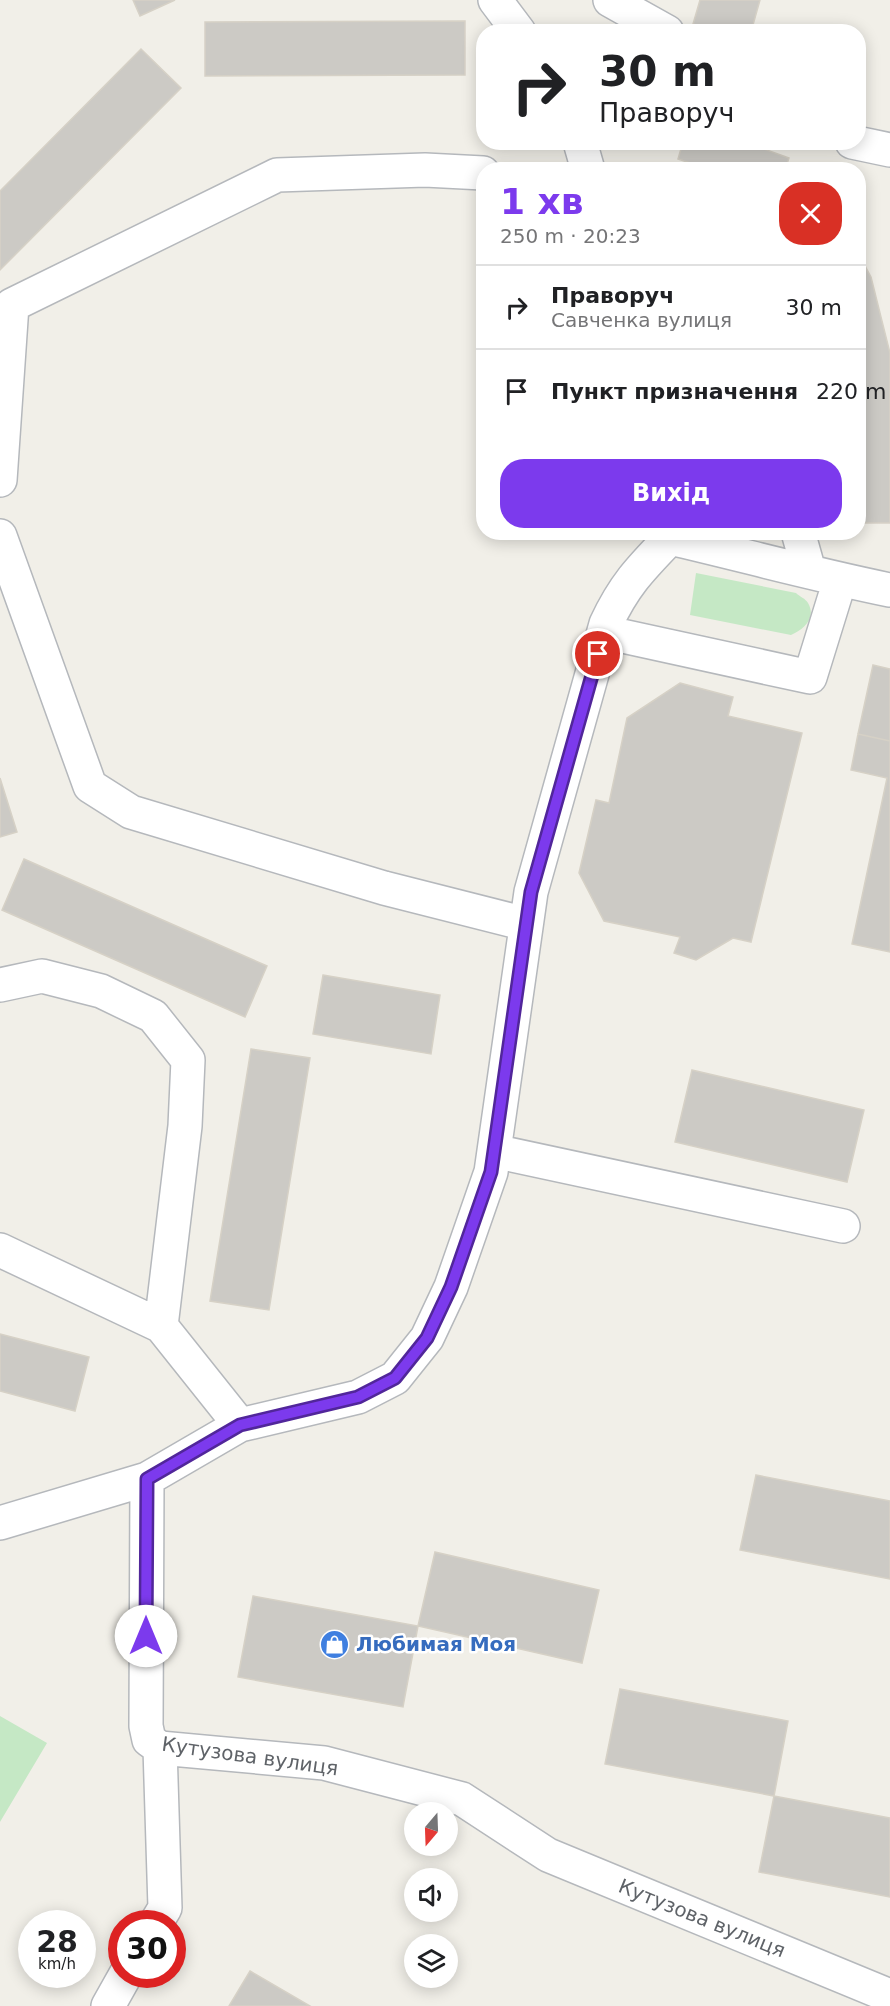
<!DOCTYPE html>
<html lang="uk">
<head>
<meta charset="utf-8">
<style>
  :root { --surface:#fff; --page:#f6f6f6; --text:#202124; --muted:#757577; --line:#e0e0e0; --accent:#7c3aed }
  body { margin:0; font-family:"DejaVu Sans",sans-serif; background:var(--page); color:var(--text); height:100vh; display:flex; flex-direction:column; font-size:22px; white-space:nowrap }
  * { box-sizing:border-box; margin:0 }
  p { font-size:20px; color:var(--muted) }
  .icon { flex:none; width:33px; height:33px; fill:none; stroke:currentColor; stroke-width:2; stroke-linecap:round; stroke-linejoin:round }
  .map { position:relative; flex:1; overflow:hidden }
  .drawer { position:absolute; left:476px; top:162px; width:390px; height:378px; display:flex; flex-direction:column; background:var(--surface); border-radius:24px; box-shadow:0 3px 15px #0003 }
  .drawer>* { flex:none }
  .banner { position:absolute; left:476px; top:24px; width:390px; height:126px; border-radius:24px; box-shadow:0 3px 15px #0003; background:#fff; color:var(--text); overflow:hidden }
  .needle { width:39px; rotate:199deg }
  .controls { position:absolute; left:404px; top:1802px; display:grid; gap:12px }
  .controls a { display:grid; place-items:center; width:54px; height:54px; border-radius:50%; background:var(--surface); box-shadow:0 3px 15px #0003; font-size:30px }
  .speed { position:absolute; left:18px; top:1910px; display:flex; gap:12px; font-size:30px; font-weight:700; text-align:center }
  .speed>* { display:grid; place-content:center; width:78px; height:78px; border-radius:50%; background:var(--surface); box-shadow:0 3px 15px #0003; line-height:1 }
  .speed small { font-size:15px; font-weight:400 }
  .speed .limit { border:9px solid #d22; background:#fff; color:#111 }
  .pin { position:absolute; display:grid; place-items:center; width:51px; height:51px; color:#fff; margin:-26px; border:3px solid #fff; border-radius:50%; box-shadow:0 2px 6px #0007 }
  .me { position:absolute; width:66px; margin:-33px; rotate:0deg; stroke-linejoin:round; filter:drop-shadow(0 0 4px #0008) }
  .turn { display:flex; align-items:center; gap:21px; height:126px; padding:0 24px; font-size:27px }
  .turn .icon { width:78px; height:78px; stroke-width:2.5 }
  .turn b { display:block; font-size:42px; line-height:51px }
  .round { display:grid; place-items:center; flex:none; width:63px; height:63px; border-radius:24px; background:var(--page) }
  .summary { display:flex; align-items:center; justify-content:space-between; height:102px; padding:0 24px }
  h1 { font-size:36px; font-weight:700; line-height:45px; color:var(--accent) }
  .cta { display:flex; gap:12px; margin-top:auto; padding:12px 24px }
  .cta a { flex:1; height:69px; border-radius:24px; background:var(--accent); color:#fff; font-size:24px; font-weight:700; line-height:69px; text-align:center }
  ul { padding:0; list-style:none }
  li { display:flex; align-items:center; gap:18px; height:84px; padding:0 24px; border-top:2px solid var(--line) }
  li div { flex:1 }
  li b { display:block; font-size:22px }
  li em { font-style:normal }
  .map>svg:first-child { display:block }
  .green { fill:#c5e8c5 }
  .building { fill:#cccac5; stroke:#d6d1c6; stroke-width:1.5 }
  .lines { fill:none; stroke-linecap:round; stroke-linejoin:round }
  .minor-casing { stroke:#b5b8bc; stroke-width:36 }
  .minor { stroke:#fff; stroke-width:33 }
  .route-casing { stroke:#51269a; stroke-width:15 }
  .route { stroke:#7c3aed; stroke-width:10 }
  .labels { text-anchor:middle; stroke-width:5; stroke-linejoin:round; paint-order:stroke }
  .shop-label { font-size:20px; font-weight:bold; fill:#366cbe; stroke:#fff; text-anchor:start }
  .street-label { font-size:20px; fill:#5f6368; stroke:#fff }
</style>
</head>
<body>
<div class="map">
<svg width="890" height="2006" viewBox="0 0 890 2006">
  <rect width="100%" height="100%" fill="#f1efe8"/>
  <path class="green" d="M696,573L796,593C799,596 806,599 808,603C817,618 803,630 791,635L690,615Z
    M0,1716L47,1743L0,1822Z"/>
  <path class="building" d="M133,0H175L140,16Z
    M700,0H760L751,32H718L693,24Z
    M465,21V75L205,76V22Z
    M141,49L181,88L0,270V191Z
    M683,142H745L789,158L785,170H697L699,166L678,159Z
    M858,253L871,277L890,353V523H858Z
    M873,665L890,669V741L858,734Z
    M680,683L733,697L728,716L802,733L751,942L733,938L696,960L674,953L680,937L604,921L579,873L596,800L609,803L627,718Z
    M858,734L890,741V952L852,944L887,778L851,770Z
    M0,778L17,832L0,837Z
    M24,859L267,966L245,1017L2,910Z
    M323,975L440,995L431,1054L313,1034Z
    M251,1049L310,1058L269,1310L210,1301Z
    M692,1070L864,1110L847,1182L675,1142Z
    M0,1334L89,1357L75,1411L0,1391Z
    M756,1475L890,1501V1579L740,1550Z
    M435,1552L599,1590L582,1663L418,1626Z
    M253,1596L418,1626L403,1707L238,1677Z
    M620,1689L788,1721L774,1796L605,1764Z
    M774,1796L890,1818V1897L759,1872Z
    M250,1971L310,2006H229Z"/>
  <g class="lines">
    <defs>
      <path id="minor" d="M495,0L519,32
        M610,0L667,32
        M580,142L588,170
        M852,142L890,150
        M0,480L12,305L277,175L425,170L483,173
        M798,532L809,571
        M0,536L90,786L131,812L384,888L526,924
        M670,538C743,555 816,575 890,590
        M604,632L810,677L840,580
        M0,985L42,976L101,991L153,1016L188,1060L185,1126L161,1326
        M494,1151L843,1226
        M0,1250L161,1326L240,1425
        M147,1479L146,1726L149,1740L160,1748L324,1763L462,1799L548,1855L890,1996
        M0,1523L147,1479L240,1425L358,1397L395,1378L427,1338L451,1287L491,1172L531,892L606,624C624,585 641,568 670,538L672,532
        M156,1923L165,1908L160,1748
        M108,2006L126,1974"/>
    </defs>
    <use href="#minor" class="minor-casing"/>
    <use href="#minor" class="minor"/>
  </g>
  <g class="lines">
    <defs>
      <path id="route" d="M146,1636L147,1479L240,1425L358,1397L395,1378L427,1338L451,1287L491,1172L531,892L598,654"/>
    </defs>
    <use href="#route" class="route-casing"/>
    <use href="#route" class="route"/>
  </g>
  <defs>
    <symbol id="shop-disc" viewBox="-11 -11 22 22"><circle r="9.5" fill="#3f7fe0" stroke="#fff"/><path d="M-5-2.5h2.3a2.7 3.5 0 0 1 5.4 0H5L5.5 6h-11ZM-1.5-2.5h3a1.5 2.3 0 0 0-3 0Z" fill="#fff"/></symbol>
  </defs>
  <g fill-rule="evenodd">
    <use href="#shop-disc" x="318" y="1628" width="33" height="33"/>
  </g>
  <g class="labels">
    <g class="shop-label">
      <text x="356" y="1651">Любимая Моя</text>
    </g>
    <g class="street-label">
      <text transform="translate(250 1756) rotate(8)" y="7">Кутузова вулиця</text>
      <text transform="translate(702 1918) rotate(22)" y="7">Кутузова вулиця</text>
    </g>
  </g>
</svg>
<div class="controls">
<a><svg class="needle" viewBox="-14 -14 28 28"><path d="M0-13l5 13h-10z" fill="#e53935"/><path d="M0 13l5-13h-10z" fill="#757577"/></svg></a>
<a><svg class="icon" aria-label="sound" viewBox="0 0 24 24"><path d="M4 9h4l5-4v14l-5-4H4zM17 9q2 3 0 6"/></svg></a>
<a><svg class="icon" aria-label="layers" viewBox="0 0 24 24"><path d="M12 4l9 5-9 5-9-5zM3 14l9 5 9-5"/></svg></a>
</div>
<div class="speed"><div>28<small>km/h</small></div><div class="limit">30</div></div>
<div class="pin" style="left:598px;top:654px;background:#d93025"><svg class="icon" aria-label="arrive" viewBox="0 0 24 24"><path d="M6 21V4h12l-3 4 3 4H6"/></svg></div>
<svg class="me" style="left:146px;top:1636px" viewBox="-20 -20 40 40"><circle r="19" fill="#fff"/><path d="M0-13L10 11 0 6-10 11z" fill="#7c3aed"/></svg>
<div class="banner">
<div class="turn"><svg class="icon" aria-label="right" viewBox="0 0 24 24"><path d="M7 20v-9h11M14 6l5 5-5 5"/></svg><div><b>30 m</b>Праворуч</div></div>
</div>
<section class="drawer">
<div class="summary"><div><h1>1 хв</h1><p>250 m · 20:23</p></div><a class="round" style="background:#d93025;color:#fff"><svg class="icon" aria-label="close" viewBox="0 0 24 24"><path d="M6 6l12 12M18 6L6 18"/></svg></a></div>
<ul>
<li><svg class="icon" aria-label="right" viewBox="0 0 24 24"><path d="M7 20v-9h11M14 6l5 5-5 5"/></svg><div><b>Праворуч</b><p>Савченка вулиця</p></div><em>30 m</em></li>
<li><svg class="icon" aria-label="arrive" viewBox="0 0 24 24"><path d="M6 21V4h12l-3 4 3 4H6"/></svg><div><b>Пункт призначення</b></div><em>220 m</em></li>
</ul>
<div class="cta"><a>Вихід</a></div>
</section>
</div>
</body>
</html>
